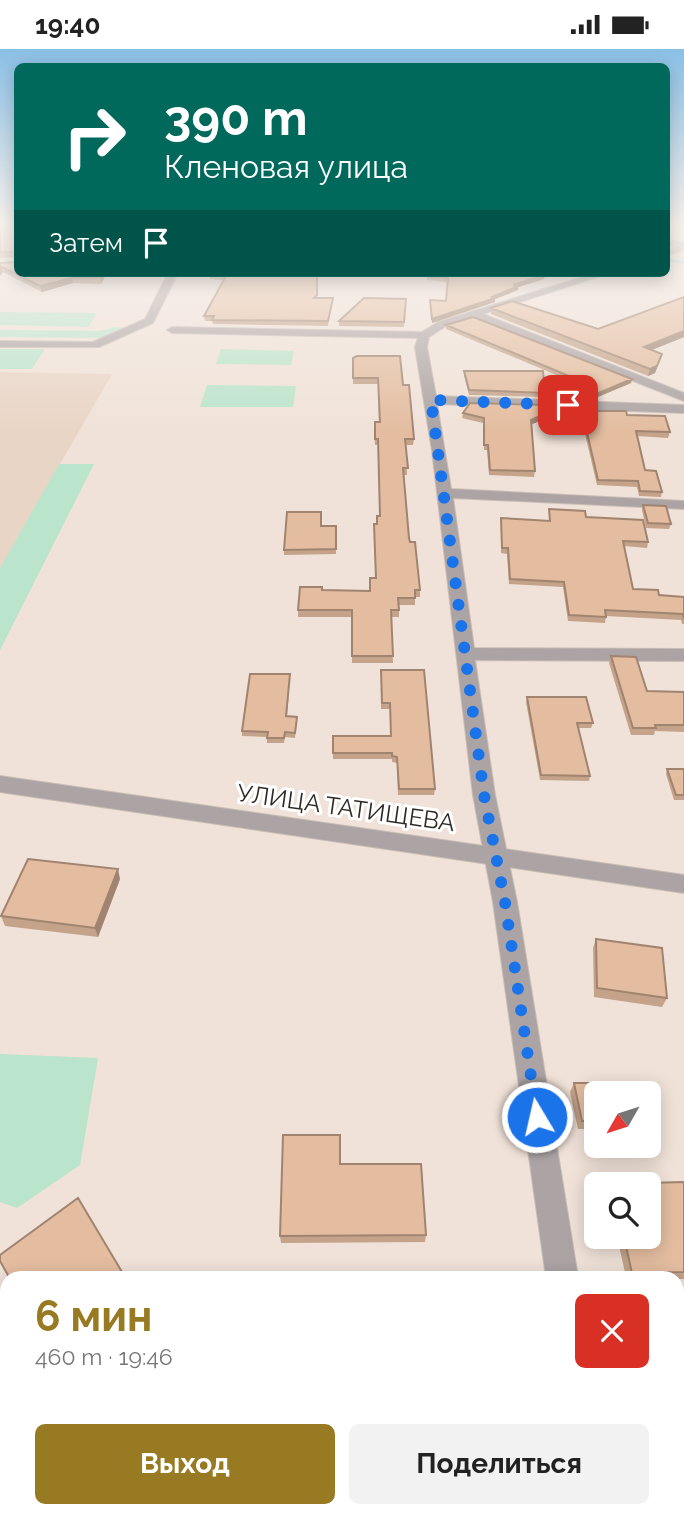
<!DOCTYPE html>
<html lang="ru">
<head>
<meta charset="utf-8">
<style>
  :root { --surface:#fff; --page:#f2f2f2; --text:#222; --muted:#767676; --accent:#987a23 }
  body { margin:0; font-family:Raleway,sans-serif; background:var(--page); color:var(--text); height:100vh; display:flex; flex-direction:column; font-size:26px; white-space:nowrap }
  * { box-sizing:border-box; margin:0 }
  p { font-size:23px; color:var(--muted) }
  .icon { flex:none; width:38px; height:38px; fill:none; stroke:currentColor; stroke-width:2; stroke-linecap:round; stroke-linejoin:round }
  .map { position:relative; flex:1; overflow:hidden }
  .sheet { position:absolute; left:0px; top:1222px; width:684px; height:247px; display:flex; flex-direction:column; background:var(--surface); border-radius:21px 21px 0 0; box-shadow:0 4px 18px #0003 }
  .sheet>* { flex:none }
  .hud { position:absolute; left:14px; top:14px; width:656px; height:214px; border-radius:10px; box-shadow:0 4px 18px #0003; background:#00695c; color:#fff; overflow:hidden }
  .needle { width:46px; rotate:231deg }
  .tools { position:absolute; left:584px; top:1032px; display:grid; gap:14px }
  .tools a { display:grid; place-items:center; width:77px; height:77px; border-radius:10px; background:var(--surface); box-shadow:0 4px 18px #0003; font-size:35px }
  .pin { position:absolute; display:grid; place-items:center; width:60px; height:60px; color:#fff; margin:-30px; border-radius:14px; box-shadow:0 4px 10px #0006 }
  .me { position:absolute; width:77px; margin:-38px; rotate:351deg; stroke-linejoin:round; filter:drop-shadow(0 0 5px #0008) }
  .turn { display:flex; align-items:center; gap:24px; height:147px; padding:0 35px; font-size:32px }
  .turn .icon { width:91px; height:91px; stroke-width:2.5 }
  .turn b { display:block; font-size:49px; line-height:60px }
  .then { display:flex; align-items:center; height:66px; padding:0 35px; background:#0003; gap:14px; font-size:26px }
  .round { display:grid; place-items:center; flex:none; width:74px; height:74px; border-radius:10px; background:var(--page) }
  .overview { display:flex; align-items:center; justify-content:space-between; height:119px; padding:0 35px }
  h1 { font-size:42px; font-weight:700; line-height:52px; color:var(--accent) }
  .cta { display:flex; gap:14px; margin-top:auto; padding:14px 35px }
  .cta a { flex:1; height:80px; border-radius:10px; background:var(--accent); color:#fff; font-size:28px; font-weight:700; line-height:80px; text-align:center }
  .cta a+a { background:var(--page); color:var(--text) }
  .status { display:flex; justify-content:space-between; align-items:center; height:49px; padding:0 35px; background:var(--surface); direction:ltr }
  .status svg { height:19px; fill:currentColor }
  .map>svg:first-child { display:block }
  .built { fill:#e9d5c6 }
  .green { fill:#bae4cb }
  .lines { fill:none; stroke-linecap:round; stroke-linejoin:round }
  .stream { stroke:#9dd1e4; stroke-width:2.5 }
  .minor-casing { stroke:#c9bdb4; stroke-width:2 }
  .tertiary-casing { stroke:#c9bdb4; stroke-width:2 }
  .minor { fill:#aca4a4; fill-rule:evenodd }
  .tertiary { fill:#aca4a4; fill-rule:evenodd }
  .wall { fill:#c4a38a }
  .shaded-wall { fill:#a08470 }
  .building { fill:#e4bda0; stroke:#a08470; stroke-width:2 }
  .route { stroke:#1a73e8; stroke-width:12; stroke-dasharray:0 21.6 }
  .labels { text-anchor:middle; stroke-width:6; stroke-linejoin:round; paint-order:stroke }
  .street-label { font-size:24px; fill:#2f2a26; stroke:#fff }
</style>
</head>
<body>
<div class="status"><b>19:40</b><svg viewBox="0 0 49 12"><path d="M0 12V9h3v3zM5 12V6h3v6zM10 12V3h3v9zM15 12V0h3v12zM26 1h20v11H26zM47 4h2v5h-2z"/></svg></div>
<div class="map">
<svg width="684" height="1468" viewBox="0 0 684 1468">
  <rect width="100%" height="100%" fill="#f0e2d8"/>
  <path class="built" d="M0,323L112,325L0,519Z"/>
  <path class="green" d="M0,263L97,264L88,278L0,276Z
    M115,278L126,279L107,289L0,288V281L100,282Z
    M0,300H45L32,320H0Z
    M221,300L294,302L291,316L216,315Z
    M207,336L296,337L293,358H200Z
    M59,415H94L0,601V519Z
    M0,1005L98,1009L80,1116L17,1159L0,1153Z"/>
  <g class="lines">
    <path class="stream" d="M667,211L684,213"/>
    <defs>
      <path id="minor" d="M684,195V201L667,207V201Z
        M168,224H178L153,274L99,298H0V292L93,293L145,270Z
        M595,224H610L483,265L684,344V352L473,269L446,277L429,288L427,298L436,347L684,356V364L437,355L451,440L684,452V460L453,449L474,599L684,600V612L475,611L495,746L517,853L578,1228H546L493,853L473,746L432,401L415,298L418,289L172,284L167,281L172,278L422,283L438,273Z
        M580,1461H618L619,1468H581Z"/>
      <path id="tertiary" d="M667,190L684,194V200L667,196Z
        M0,727L684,826V844L0,743Z"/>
    </defs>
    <use href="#minor" class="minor-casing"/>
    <use href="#tertiary" class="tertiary-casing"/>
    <use href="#minor" class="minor"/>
    <use href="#tertiary" class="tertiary"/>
  </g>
  <path class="wall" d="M0,176H18V208L0,209Z
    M0,214L18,224H107L101,235L73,234L42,243L3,223Z
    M317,224V249H333L328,277L213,275L212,272H205L204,267L224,231L210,230L209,226Z
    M426,224H530L545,226L544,230L518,238V241L495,250V253L432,274L430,251L446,252L447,233L427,231Z
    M684,248V288L651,301L660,311L655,324L648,327L491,265V259L598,280Z
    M406,250L404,278L339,277V272Z
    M446,276L632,330L631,334L593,350L585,338L446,280Z
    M353,309L403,336L414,390L413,396H406L407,426H404L409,489L420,541V548H415V556H399V568H391L393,614H352V568H298V561L322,541L370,542L376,529L377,467H380L378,396H375L374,379L379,373L378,335H353Z
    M464,322L545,344L544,348L469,346L464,326Z
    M582,362L627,366L670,383L668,389L637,387L645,421L662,443L661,448L639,447L637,438L597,436L581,368Z
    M463,364H547V369L532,375L535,422L534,428L489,426L487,401H484L483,374L462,369Z
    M643,456L671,475L669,480L646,479L642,461Z
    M549,460L586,468L648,493L647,499L624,497L633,540L659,546L684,548V575H682L681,571L606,567L605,574L568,572L563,538L509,535L507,505L501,504V469L549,472Z
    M321,477H336V505L284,506V501Z
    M611,607L647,642L684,643V683L655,682L654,686H631L609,614Z
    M381,621L435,740L434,746H398L397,714L392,713V710H333V687H391L390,660H381Z
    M290,630L287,667L297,673L295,689L285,688L284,694H267V688L242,687V682Z
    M527,648L593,674L591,679H578L590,727L589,732L540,731L526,653Z
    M667,720H684V751H674L666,725Z
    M120,830L98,888L5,877L1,867Z
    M596,890L667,949L662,958L594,948L593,899Z
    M574,1034L597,1045V1080H578L570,1043Z
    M340,1115L426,1186L425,1193L281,1194L280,1187Z
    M684,1133V1230H677V1228H626L617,1188H649V1136H611L612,1135Z
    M684,1409V1462L677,1431V1413Z"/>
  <path class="shaded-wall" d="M2,218L3,223L0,227V220Z
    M103,224H107L101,235L100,229Z
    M545,226L544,230L518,238V241L495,250V253L432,274V270L492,248L513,236Z
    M72,229L73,234L42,243L40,237Z
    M684,282V288L642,305L644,298Z
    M662,305L655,324L648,327L650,320Z
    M632,330L631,334L593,350L594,346Z
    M547,364V369L530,376L531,371Z
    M118,820L120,830L98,888L95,879Z
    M55,1461L60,1462L65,1468H60Z"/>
  <path class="building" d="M0,176H18V205L17,203H0Z
    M18,213V224H103L100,229H72L40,237L2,218L0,220V214Z
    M211,224H317V246L314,249H333L328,272L212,271L214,267H204L226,227L209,226Z
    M427,224H530L545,226L513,236L518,237L492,248L495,249L432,270L430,251L446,252L448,229L427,227Z
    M684,248V282L644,298L662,305L657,317L650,320L491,259L512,252L598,280Z
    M364,249L406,250L404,273L339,272Z
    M473,268L632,330L594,346L586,334L446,276Z
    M357,307H400L403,336H409L414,390H405L408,419H403L409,489L410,493H415L420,541H415V549H398L399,561H391L393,607H352V561H298L300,538H322V541L370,542V529H376L374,475H377V467H380L378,390H375V373H380L378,329H353V309Z
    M464,322H543L545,344L469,341Z
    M470,354L547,356V364L531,371L535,422L490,421L488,396H484V369L463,364Z
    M582,362H626L627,366L665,367L670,383L636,382L645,421L656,422L662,443L640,442L638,432L598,431Z
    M643,456L666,457L671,475L648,474Z
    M549,460L585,462L586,468L643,471L648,493L623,492L633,540L658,541L659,546L684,548V570L683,565L605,561L606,568L569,566L564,533L510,530L508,499H502L501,469L550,472Z
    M287,463H321V477H336V500L284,501Z
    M611,607L636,608L647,642L684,643V676H655L656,679H633Z
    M381,621H424L435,740H399L397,708L392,707V704H333V687H391L390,654H382Z
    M250,625H290L286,667L297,668L295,684L285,683L284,689H267L268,683L242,682Z
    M527,648H586L593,674H577L590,727L541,726Z
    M667,720H684V746H676Z
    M28,810L118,820L95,879L1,867Z
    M596,890L662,899L667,949L597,939Z
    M574,1034H618L621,1045H597V1072H582Z
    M283,1086H340V1115H421L426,1186L280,1187Z
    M684,1133V1223L632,1224L624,1188H649V1136H612V1135Z
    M78,1149L125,1228H9L0,1212V1206Z
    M30,1461H55L60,1468H24Z"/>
  <linearGradient id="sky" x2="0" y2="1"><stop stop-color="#8ac0e6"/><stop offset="0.46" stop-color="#f8f2ed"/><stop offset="1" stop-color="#f8f2ed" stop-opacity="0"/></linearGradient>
  <rect width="684" height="382" fill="url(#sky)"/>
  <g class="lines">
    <path class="route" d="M537,1068L505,853L484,746L431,351L568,356"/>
  </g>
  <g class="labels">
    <g class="street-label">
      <text transform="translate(346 759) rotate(8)" y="8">УЛИЦА ТАТИЩЕВА</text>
    </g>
  </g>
</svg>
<div class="tools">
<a><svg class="needle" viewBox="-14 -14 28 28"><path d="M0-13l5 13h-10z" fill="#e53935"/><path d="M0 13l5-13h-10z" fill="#767676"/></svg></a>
<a><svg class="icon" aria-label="search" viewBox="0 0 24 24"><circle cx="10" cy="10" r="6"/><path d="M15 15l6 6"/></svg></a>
</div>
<div class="pin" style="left:568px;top:356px;background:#d93025"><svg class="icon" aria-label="arrive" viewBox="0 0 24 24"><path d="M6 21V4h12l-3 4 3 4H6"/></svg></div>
<svg class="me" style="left:537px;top:1068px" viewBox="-20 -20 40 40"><circle r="17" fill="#1a73e8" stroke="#fff" stroke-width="3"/><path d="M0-11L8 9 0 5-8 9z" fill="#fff"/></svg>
<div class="hud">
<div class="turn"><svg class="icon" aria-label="right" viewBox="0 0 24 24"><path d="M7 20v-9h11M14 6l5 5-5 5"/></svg><div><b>390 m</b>Кленовая улица</div></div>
<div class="then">Затем<svg class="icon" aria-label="arrive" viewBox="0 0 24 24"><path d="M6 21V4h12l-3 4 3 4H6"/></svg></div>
</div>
<section class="sheet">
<div class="overview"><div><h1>6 мин</h1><p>460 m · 19:46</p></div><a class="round" style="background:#d93025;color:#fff"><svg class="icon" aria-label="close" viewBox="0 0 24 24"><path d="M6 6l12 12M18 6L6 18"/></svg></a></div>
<div class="cta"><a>Выход</a><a>Поделиться</a></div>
</section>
</div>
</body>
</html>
